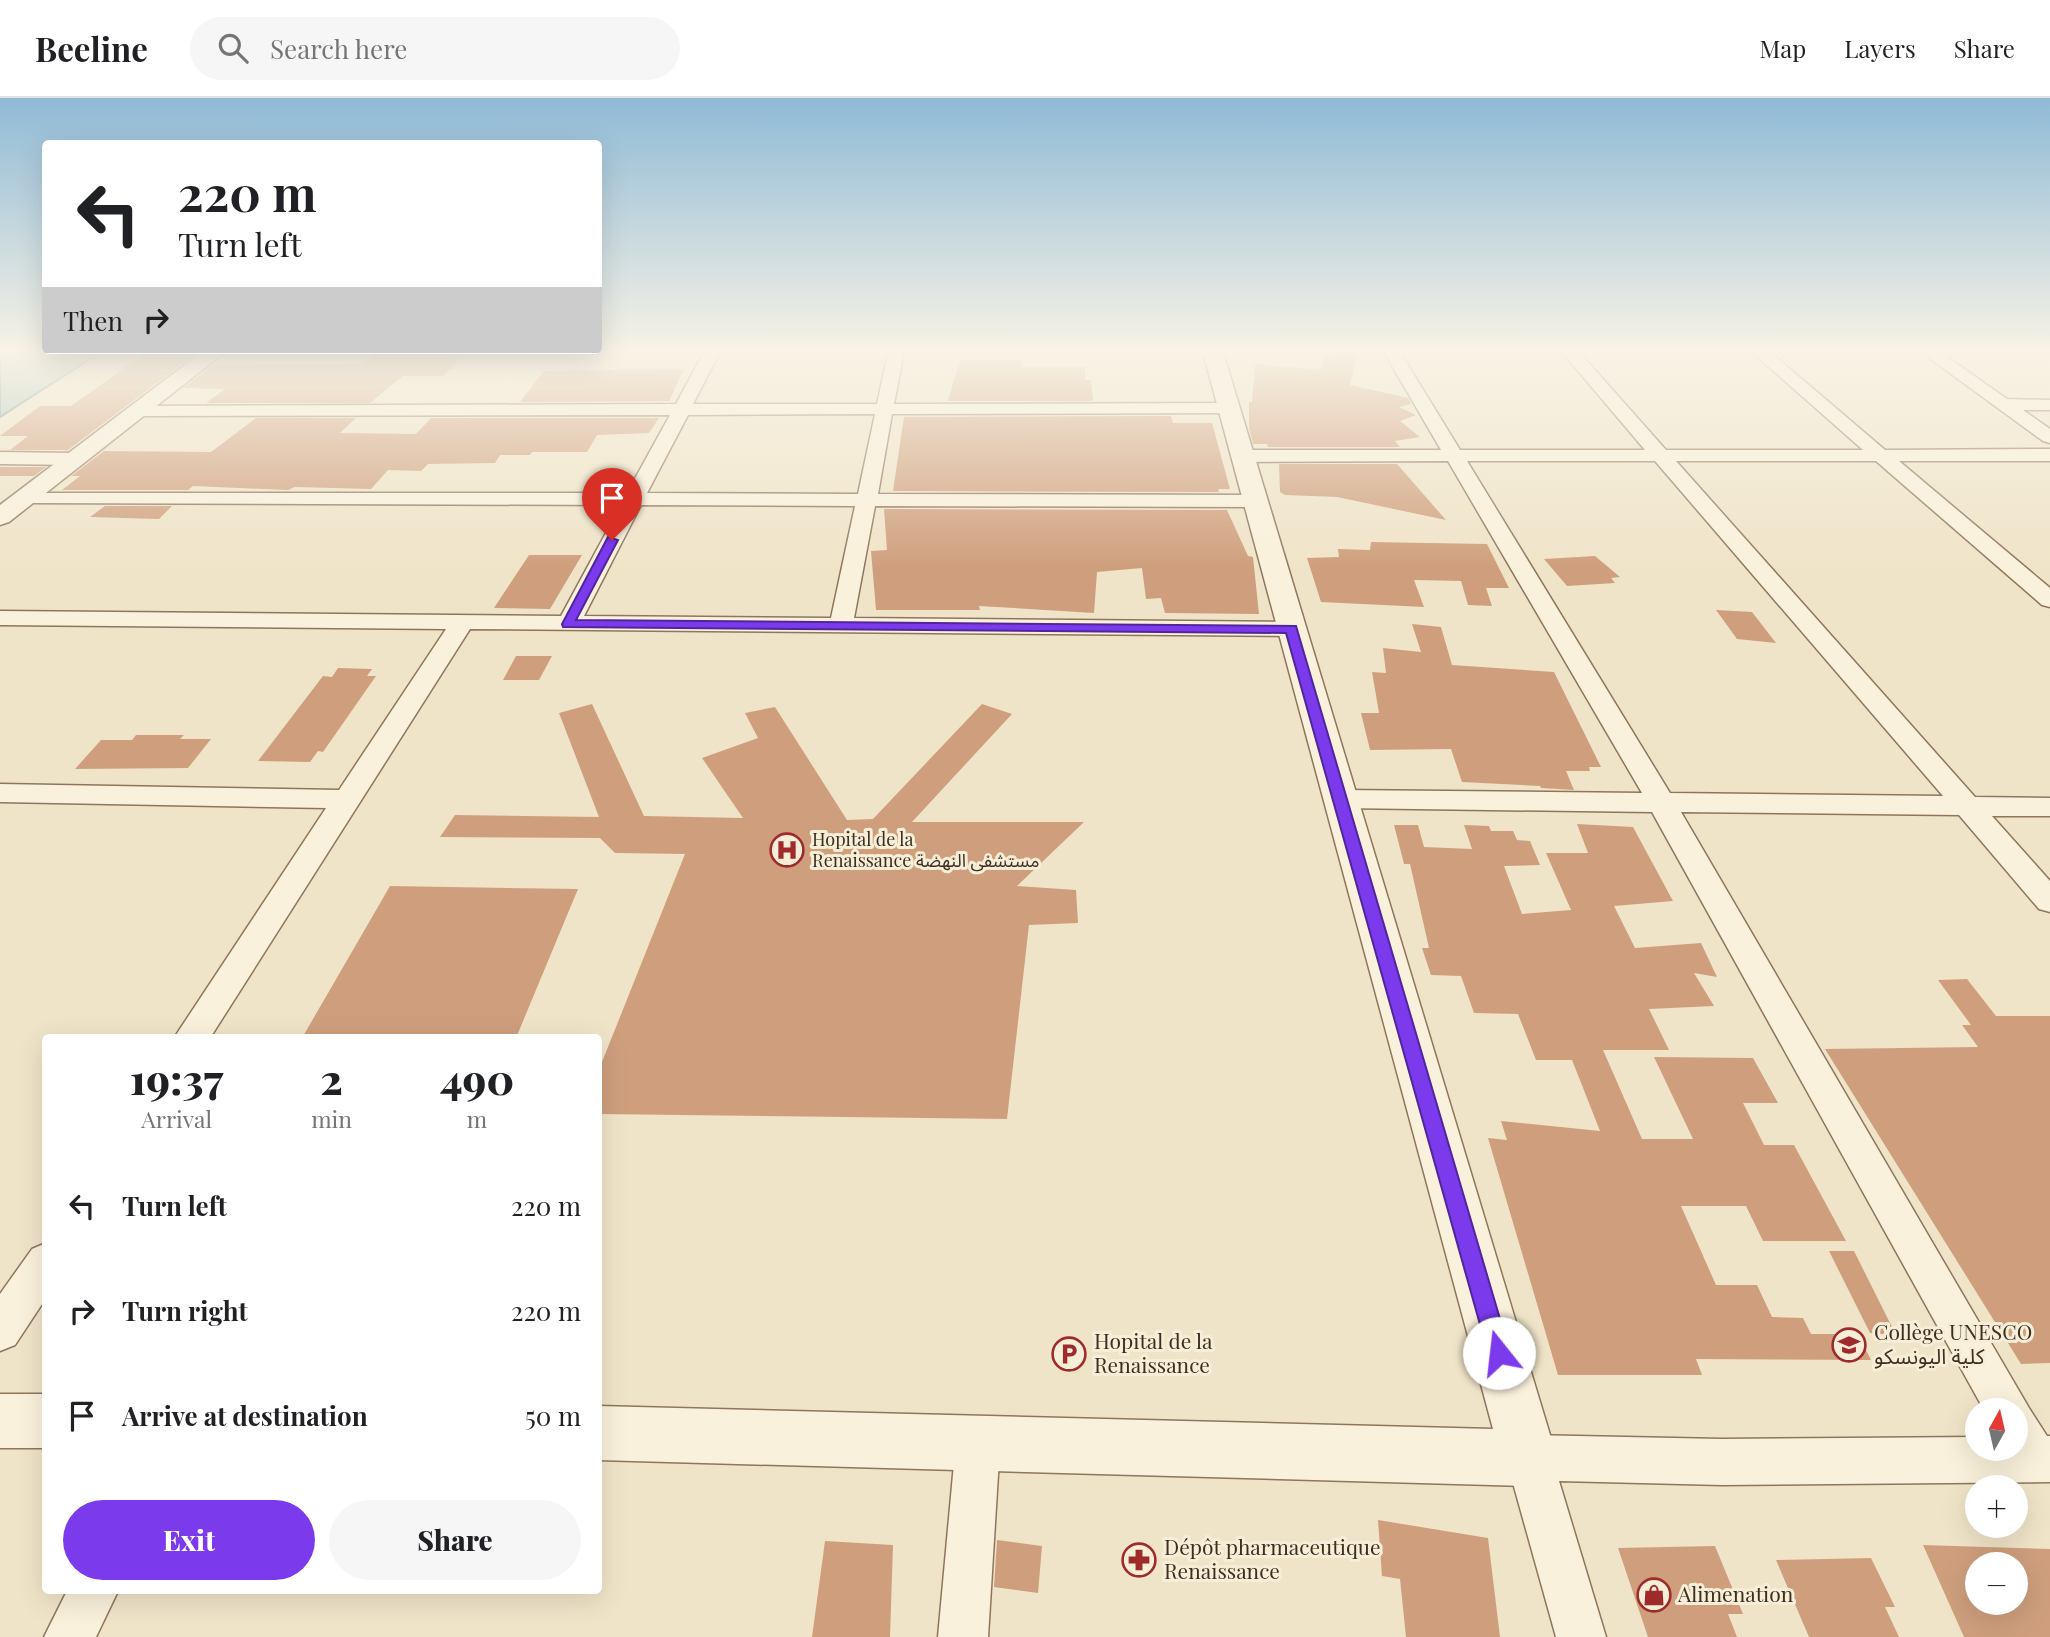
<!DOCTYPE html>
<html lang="en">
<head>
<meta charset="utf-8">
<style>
  :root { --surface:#fff; --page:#f6f6f6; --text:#202124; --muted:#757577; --line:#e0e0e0; --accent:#7c3aed }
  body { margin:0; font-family:"Playfair Display","Noto Sans Arabic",serif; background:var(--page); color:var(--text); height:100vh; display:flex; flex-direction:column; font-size:26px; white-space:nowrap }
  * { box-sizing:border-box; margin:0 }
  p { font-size:23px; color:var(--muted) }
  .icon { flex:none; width:38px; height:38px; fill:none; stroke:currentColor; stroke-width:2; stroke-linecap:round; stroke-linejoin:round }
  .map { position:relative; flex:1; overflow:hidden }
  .side { position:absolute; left:42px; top:936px; width:560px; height:560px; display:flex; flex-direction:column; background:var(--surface); border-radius:7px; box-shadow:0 7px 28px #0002 }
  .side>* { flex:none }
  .guide { position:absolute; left:42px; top:42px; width:560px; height:214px; border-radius:7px; box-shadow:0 7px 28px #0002; background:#fff; color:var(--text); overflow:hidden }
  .needle { width:46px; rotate:8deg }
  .buttons { position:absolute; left:1965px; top:1300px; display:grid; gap:14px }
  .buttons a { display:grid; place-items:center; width:63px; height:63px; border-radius:50%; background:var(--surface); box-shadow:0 7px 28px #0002; font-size:35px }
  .pin { position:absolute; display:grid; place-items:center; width:60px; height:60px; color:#fff; margin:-72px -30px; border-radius:50% 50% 50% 0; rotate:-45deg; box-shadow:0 0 7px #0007 }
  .pin .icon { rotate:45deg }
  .me { position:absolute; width:77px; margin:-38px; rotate:344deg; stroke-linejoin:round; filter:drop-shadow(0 0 5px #0008) }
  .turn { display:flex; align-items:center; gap:24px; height:147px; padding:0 21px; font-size:32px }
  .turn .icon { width:91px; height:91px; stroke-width:2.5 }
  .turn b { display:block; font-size:49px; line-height:60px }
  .then { display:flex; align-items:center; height:66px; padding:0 21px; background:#0003; gap:14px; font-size:26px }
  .eta { display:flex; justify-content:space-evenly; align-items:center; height:119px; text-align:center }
  .eta b { font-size:42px; font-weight:800; line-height:49px }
  .primary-button { display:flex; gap:14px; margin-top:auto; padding:14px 21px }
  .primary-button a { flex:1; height:80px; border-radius:42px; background:var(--accent); color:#fff; font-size:28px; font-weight:800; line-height:80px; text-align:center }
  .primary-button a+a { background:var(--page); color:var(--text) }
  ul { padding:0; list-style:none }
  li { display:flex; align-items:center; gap:21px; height:105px; padding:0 21px }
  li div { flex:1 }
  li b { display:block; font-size:26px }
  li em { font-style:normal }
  header { display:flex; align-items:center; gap:42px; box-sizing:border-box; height:98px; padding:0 35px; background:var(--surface); border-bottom:2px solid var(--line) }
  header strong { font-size:33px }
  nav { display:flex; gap:38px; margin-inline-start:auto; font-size:24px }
  .search { width:490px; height:63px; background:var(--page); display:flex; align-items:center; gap:18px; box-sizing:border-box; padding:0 24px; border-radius:38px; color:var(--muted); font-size:26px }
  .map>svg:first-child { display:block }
  .water { fill:#a9c4bc; stroke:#6f938a; stroke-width:2 }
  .building { fill:#cf9f7d; fill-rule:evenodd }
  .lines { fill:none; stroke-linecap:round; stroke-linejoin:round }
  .minor-casing { stroke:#8d765c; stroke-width:3 }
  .tertiary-casing { stroke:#8d765c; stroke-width:3 }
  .minor { fill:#faf1dc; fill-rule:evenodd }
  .tertiary { fill:#faf1dc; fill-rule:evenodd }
  .route { fill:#7c3aed; stroke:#51269a; stroke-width:2 }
  .labels { text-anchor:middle; stroke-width:6; stroke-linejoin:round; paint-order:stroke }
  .poi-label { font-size:18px; fill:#3d2e20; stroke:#f7eed8; text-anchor:start }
  .near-poi-label { font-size:21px; fill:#3d2e20; stroke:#f7eed8; text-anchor:start }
</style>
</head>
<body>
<header>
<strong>Beeline</strong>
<div class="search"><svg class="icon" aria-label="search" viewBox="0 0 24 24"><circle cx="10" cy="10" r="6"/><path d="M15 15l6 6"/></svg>Search here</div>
<nav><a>Map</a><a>Layers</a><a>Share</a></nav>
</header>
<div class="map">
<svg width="2050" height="1539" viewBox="0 0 2050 1539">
  <rect width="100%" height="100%" fill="#f0e4c8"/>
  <path class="water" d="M0,254H101L0,319Z"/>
  <path class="building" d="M147,254H198L68,352H10L28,338H0L40,308H71Z
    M377,254H467L443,278H403L370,305H206L225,291L183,290L213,267L363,266Z
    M1331,254H1352L1351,257L1357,258L1350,287L1408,300L1411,306L1399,309L1416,317L1400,323L1420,339L1395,343L1400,349H1268L1267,346H1253L1249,330V304H1252L1255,266L1320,272L1325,257H1330Z
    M960,262H1022V269H1085V282H1091L1093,303H948Z
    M684,271L669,303L520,304L544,273Z
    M1171,318L1173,325H1212L1230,391H1218L1219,394L893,393L904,319Z
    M256,320H356L340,335L416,336L431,320H659L649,335L597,337L587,354H532L530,357H500L495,365L428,366L421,373L388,372L371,391L295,389L288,392L193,388L188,392H62L80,378H71L104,353L211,354Z
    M1279,366H1397L1446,422L1337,399L1285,397L1280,394Z
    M0,369H46L34,378H0Z
    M105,408H172L159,421L90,419Z
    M884,411L1227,412L1248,458L1253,459L1259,516L1165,515L1161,500L1146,501L1142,470L1097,474L1094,515L979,508L980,512H876L871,453L887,452Z
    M1371,444L1487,446L1509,490H1486L1492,508L1468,507L1461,483L1414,482L1424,509L1321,504L1307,460L1339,459L1338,451L1370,452Z
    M529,457H582L550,511L494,510Z
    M1595,458L1620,479L1611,480L1615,485L1567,488L1544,461Z
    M1716,512L1752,514L1776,545L1737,541Z
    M1412,526L1441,529L1452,567L1554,574L1601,669H1589L1590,673H1566L1574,692L1541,690L1540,688L1462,684L1451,651L1370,652L1361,615H1379L1372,574L1386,575L1383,550L1421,554Z
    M516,558H552L539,582H503Z
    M338,570L372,571L367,578H376L323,654L318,653L310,664L258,663L323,578L332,579Z
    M592,606L644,718L743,720L702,660L758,640L745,615L775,609L847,722L873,721L982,606L1012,616L912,724H1084L1017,788L1076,792L1078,825L1029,827L1007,1021L598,1016V974L685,756L615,755L600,740L440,739L455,717L599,719L559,615Z
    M136,637H184L180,641H211L188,670L75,671L101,642H132Z
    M1577,726L1633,729L1673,803L1614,808L1635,850L1701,845L1717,879L1694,875L1714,908L1649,911L1669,952H1603L1642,1041H1693L1654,959L1753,960L1778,1005H1743L1764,1047H1794L1846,1143H1763L1746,1108H1681L1716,1187H1757L1772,1219L1803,1220L1811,1236H1858L1871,1262L1696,1261L1702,1277H1558L1488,1040L1507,1042L1501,1023L1600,1033L1572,962H1536L1518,916L1474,915L1461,878L1431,877L1422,850H1429L1410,766H1404L1394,727H1418L1424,749L1472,751L1464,727L1489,728L1491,733H1513L1517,742L1530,743L1540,767L1504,768L1522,816L1571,812L1546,755H1588Z
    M390,788L578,791L516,940H302Z
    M1967,881L1996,918H2050V1265L2021,1266L1825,951L1978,949L1962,927H1971L1938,882Z
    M1829,1153H1854L1896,1237L1870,1235Z
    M1378,1422L1488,1440L1500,1539H1406L1400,1481L1382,1478Z
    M997,1442L1042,1448L1038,1495L994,1489Z
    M825,1443L893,1447L890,1539H812Z
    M1923,1447L2050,1451V1539H1964ZM1978,1466H2016V1505H1978Z
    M1715,1448L1743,1516H1728L1737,1539H1648L1618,1450Z
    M1871,1460L1895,1509H1885L1899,1539H1809L1776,1462Z"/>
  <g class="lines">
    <defs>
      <path id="minor" d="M704,254H720L693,306H877L888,254H904L894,306L1229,305L1238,310L1229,315L892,316L878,396L1256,397L1263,399L1266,403L1263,407L1256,409L875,408L854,520L1292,524L1300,526L1304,531L1300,536L1292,538L470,531L210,940H174L326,710L0,704V686L339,692L446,531L0,527V513L561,518L621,407L26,405L19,403L16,399L19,395H627L670,317L140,318L131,313L140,308L676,306ZM875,316L858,396L647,395L688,317ZM641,407L855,408L831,520L584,518Z
        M1384,254H1400L1460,352H1645L1562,254H1579L1666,352H1863L1752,254H1770L1885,352L2050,351V363H1899L2050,490V509L2042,507L1876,363H1676L1975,699L2050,700V718H1992L2050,783V814L2039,811L1959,717L1681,714L2029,1310L2047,1338H2050V1384L1722,1387L1559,1383L1606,1539H1556L1506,1360L1513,1344L1529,1337L1722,1341L1978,1339V1351H2016V1312H1984L1652,714L1341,710L1331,708L1327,701L1331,694L1341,692L1642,695L1448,363L1242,364L1232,358L1242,352H1441ZM1467,363H1655L1943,698L1670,695Z
        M1921,254H1940L2007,301L2050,302V312H2023L2050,331V345L2043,343Z
        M0,354L76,355L86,361L76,367L0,366Z
        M46,1145V1200L15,1247L0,1253V1196L32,1151Z
        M978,1322L994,1328L1000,1344L988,1539H938L956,1344L962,1328Z
        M67,1493H118L96,1539H44Z"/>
      <path id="tertiary" d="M202,254H225L9,424L0,427V407Z
        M1203,254H1223L1557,1360L1549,1380L1529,1388L598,1362V1308L1493,1331Z
        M0,1296H46V1350H0Z"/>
    </defs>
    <use href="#minor" class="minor-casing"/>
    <use href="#tertiary" class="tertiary-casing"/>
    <use href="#minor" class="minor"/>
    <use href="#tertiary" class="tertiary"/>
  </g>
  <linearGradient id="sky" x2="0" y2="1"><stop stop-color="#8fbad6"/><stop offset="0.54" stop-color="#f8f3e6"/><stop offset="1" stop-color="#f8f3e6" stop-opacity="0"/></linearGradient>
  <rect width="2050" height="469" fill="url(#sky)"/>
  <path class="route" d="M608,439L618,442L576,522L1296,528L1510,1255L1507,1263L1499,1266L1491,1263L1488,1255L1286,535L563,529L562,526Z"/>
  <defs>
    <symbol id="hospital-ring" viewBox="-11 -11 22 22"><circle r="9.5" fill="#f7eed8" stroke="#9e2a2b" stroke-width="1.5"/><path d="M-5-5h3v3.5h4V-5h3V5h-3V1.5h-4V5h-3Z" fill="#9e2a2b"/></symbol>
    <symbol id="university-ring" viewBox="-11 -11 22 22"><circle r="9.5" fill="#f7eed8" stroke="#9e2a2b" stroke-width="1.5"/><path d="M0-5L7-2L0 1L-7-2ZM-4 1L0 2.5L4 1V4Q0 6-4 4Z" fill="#9e2a2b"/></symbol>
    <symbol id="parking-ring" viewBox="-11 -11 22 22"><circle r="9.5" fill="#f7eed8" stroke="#9e2a2b" stroke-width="1.5"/><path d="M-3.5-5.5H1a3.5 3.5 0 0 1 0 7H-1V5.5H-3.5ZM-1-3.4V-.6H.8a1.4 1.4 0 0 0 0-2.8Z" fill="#9e2a2b"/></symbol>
    <symbol id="pharmacy-ring" viewBox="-11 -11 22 22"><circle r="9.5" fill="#f7eed8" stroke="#9e2a2b" stroke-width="1.5"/><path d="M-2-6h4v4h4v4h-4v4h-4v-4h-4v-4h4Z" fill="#9e2a2b"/></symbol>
    <symbol id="shop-ring" viewBox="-11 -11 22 22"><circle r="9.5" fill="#f7eed8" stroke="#9e2a2b" stroke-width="1.5"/><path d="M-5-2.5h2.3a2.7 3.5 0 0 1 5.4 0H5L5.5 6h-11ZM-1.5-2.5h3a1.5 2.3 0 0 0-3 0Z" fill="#9e2a2b"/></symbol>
  </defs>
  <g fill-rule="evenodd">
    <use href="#hospital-ring" x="768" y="733" width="38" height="38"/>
    <use href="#university-ring" x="1830" y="1228" width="38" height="38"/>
    <use href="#parking-ring" x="1050" y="1237" width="38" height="38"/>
    <use href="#pharmacy-ring" x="1120" y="1443" width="38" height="38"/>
    <use href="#shop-ring" x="1635" y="1478" width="38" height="38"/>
  </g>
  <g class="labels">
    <g class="poi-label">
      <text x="812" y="748">Hopital de la<tspan x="812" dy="21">Renaissance مستشفى النهضة</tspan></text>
    </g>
    <g class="near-poi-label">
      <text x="1874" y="1242">Collège UNESCO<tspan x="1874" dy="24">كلية اليونسكو</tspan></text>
      <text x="1094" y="1251">Hopital de la<tspan x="1094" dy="24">Renaissance</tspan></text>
      <text x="1164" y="1457">Dépôt pharmaceutique<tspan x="1164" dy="24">Renaissance</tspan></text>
      <text x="1678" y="1504">Alimenation</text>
    </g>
  </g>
</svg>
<div class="buttons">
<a><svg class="needle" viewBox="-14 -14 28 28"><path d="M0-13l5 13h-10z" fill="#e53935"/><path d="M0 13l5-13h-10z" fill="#757577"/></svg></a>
<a>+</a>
<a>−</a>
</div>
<div class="pin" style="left:612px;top:442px;background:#d93025"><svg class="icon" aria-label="arrive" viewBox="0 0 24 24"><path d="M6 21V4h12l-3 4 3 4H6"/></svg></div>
<svg class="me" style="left:1499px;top:1255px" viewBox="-20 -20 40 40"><circle r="19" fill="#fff"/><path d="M0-13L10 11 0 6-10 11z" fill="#7c3aed"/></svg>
<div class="guide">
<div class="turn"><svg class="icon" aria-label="left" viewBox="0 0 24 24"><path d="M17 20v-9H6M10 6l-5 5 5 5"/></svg><div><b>220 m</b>Turn left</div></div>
<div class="then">Then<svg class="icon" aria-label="right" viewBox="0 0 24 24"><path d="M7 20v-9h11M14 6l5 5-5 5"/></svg></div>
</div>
<section class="side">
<div class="eta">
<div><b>19:37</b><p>Arrival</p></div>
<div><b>2</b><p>min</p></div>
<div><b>490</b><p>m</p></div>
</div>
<ul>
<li><svg class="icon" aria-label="left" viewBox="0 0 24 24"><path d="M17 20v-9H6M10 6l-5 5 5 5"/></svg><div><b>Turn left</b></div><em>220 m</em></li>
<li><svg class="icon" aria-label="right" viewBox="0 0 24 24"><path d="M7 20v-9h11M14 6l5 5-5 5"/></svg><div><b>Turn right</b></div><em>220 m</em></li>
<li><svg class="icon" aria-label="arrive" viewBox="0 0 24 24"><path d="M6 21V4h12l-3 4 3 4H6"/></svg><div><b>Arrive at destination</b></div><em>50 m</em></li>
</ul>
<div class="primary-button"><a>Exit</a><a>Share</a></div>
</section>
</div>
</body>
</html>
